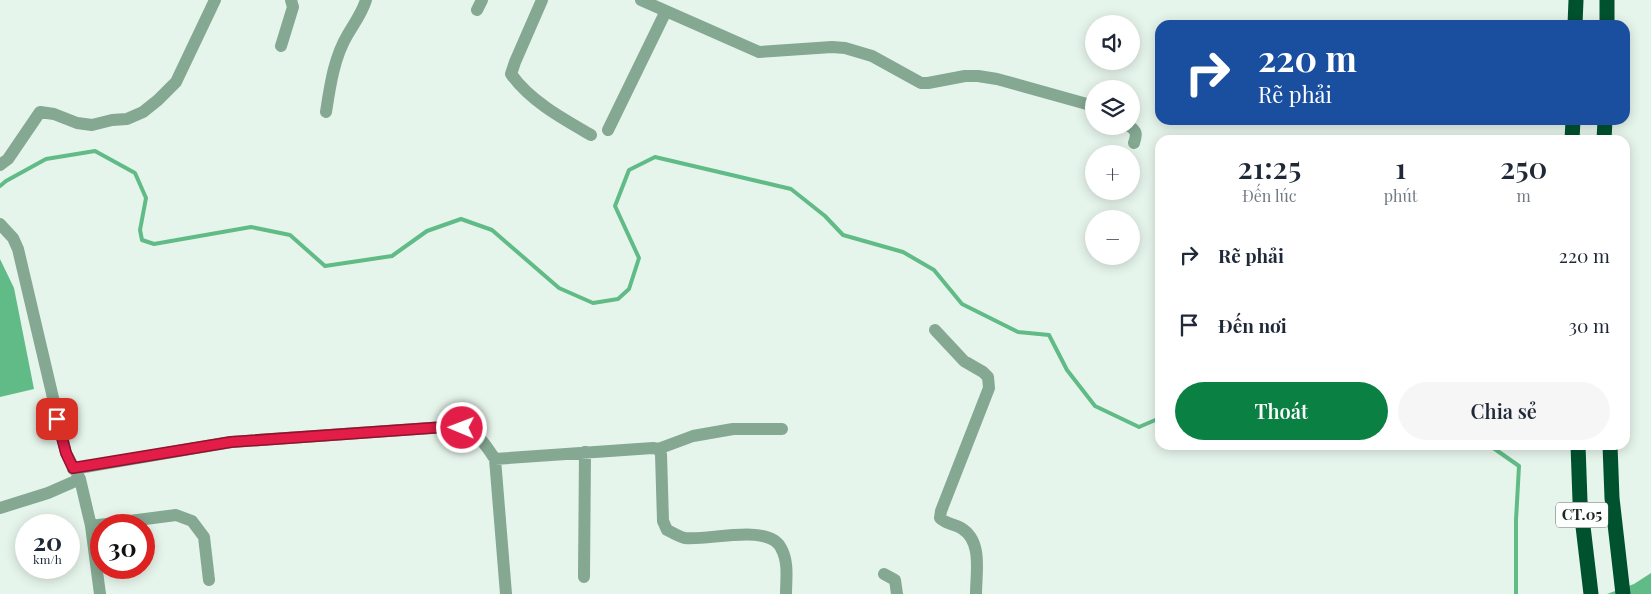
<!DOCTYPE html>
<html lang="vi">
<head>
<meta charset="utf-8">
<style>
  :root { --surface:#fff; --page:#f6f6f7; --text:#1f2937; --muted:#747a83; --accent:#0b8043 }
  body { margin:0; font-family:"Playfair Display",serif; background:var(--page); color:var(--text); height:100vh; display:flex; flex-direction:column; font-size:19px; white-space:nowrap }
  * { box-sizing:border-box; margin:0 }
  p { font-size:16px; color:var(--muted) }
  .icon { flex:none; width:28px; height:28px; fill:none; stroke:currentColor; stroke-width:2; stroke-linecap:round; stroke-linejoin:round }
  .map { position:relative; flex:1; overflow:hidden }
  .drawer { position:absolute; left:1155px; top:135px; width:475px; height:315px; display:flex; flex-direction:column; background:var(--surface); border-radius:15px; box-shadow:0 2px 12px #0003 }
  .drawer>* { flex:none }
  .hud { position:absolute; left:1155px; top:20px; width:475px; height:105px; border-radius:15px; box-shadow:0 2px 12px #0003; background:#1a4fa0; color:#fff; overflow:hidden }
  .buttons { position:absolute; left:1085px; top:15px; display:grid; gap:10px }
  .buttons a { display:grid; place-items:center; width:55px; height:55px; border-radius:50%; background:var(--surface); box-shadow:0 2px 12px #0003; font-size:25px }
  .speed { position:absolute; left:15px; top:514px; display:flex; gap:10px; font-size:25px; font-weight:700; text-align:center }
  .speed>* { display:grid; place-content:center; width:65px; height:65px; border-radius:50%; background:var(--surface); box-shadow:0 2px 12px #0003; line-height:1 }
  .speed small { font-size:12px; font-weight:400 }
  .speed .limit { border:8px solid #d22; background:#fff; color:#111 }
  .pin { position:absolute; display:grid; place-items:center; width:42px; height:42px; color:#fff; margin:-21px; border-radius:10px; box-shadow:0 2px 8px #0006 }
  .me { position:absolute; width:55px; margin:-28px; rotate:271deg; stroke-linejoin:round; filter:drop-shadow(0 0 4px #0008) }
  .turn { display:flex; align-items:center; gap:18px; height:105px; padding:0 20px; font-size:22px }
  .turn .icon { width:65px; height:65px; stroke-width:2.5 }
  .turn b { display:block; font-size:35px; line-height:42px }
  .eta { display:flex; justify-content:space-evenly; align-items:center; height:85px; text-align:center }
  .eta b { font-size:30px; font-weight:600; line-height:35px }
  .primary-button { display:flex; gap:10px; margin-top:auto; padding:10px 20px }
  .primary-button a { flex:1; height:58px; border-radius:30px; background:var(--accent); color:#fff; font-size:20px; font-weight:600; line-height:58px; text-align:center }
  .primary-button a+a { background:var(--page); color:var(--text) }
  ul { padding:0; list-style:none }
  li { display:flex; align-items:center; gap:15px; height:70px; padding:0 20px }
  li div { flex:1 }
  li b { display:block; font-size:19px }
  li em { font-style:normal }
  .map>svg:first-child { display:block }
  .water { fill:#61bb87 }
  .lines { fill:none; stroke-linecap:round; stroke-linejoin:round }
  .stream { stroke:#61bb87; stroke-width:4 }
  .minor { stroke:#84a891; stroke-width:12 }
  .highway { stroke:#00522e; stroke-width:15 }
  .route-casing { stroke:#92132f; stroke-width:12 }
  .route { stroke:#e11d48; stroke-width:9 }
  .labels { text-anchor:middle; stroke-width:5; stroke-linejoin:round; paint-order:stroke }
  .shield { fill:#fcfffd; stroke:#636764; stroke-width:1 }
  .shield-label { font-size:15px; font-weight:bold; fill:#212623 }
</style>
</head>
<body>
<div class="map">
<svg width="1651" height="594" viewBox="0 0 1651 594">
  <rect width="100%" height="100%" fill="#e6f5eb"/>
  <path class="water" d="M0,259L14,288L34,389L0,397Z
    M1651,573V594H1607L1634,584Z"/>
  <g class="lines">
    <path class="stream" d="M0,186L6,181L46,159L95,151L135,173L146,198L140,230L142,240L154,244L251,227L290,235L325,266L392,256L427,231L461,219L492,230L559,288L593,303L618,299L629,289L639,258L615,206L629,170L655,157L791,189L825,216L843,235L903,252L934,270L962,304L1018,332L1049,335L1067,370L1095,406L1139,427L1160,418
      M1489,445L1519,466L1516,520V594"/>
    <path class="minor" d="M542,0L515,62L511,74C530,101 563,119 591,135
      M641,0L759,52L832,47L845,48L872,56L921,83H928L965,76H978L997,79L1094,106
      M477,10L482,0
      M281,46L293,7L291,0
      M326,112C330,86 334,57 348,34C355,22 362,13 366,0
      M1129,126C1137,131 1137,134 1134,143
      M608,130L666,11
      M0,165L8,159L40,112L54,114L77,123L92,125L112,120L127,119L143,112L158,100L176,82L215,0
      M0,224L13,238L18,249L66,453L80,479L91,526L100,594
      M935,330L964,361L983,372L988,377L989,388L941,511L940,518C946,524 954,524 961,528C983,541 976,572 976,594
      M658,449L693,436L733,429H782
      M495,459L653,448L658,449L661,454L663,521L667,530C672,532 679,537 685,538C708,541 769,523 781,548C789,562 786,579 786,594
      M73,469L231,442L445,427C476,429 478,434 495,459L506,594
      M0,508L48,493L80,479
      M91,526L176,515L192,521L204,537L209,580
      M884,574L895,580L897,594
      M584,577L585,452"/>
    <path class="highway" d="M1575,25L1576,0
      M1607,25V0
      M1572,140L1573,120
      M1604,140L1605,120
      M1578,445L1580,501L1591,594
      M1610,445L1612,498L1623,594"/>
  </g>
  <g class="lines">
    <defs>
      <path id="route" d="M57,419L66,453L73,468L231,442L445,427L462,428"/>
    </defs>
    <use href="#route" class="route-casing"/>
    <use href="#route" class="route"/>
  </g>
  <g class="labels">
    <rect class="shield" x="1556" y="502.5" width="52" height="25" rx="4"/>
    <g class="shield-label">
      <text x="1582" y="520">CT.05</text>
    </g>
  </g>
</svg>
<div class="buttons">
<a><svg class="icon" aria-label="sound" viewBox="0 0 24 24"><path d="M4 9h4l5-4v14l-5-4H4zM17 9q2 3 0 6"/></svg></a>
<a><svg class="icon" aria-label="layers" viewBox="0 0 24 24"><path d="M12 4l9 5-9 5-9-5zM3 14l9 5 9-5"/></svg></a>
<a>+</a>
<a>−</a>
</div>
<div class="speed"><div>20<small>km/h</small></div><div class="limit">30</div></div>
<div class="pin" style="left:57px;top:419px;background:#d93025"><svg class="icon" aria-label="arrive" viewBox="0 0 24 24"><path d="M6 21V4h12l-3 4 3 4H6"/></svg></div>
<svg class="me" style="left:462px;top:428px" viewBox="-20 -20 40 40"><circle r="17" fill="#e11d48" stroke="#fff" stroke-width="3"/><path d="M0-11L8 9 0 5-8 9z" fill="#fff"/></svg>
<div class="hud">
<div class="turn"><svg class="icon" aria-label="right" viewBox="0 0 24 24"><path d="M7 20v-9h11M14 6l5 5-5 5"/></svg><div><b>220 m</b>Rẽ phải</div></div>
</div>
<section class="drawer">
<div class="eta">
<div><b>21:25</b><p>Đến lúc</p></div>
<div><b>1</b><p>phút</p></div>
<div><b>250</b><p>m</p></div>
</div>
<ul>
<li><svg class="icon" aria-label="right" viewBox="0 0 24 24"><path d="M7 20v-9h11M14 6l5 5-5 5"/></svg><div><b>Rẽ phải</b></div><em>220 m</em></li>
<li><svg class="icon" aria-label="arrive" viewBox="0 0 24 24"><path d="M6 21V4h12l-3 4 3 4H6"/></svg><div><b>Đến nơi</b></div><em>30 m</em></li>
</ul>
<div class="primary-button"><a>Thoát</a><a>Chia sẻ</a></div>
</section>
</div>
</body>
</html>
